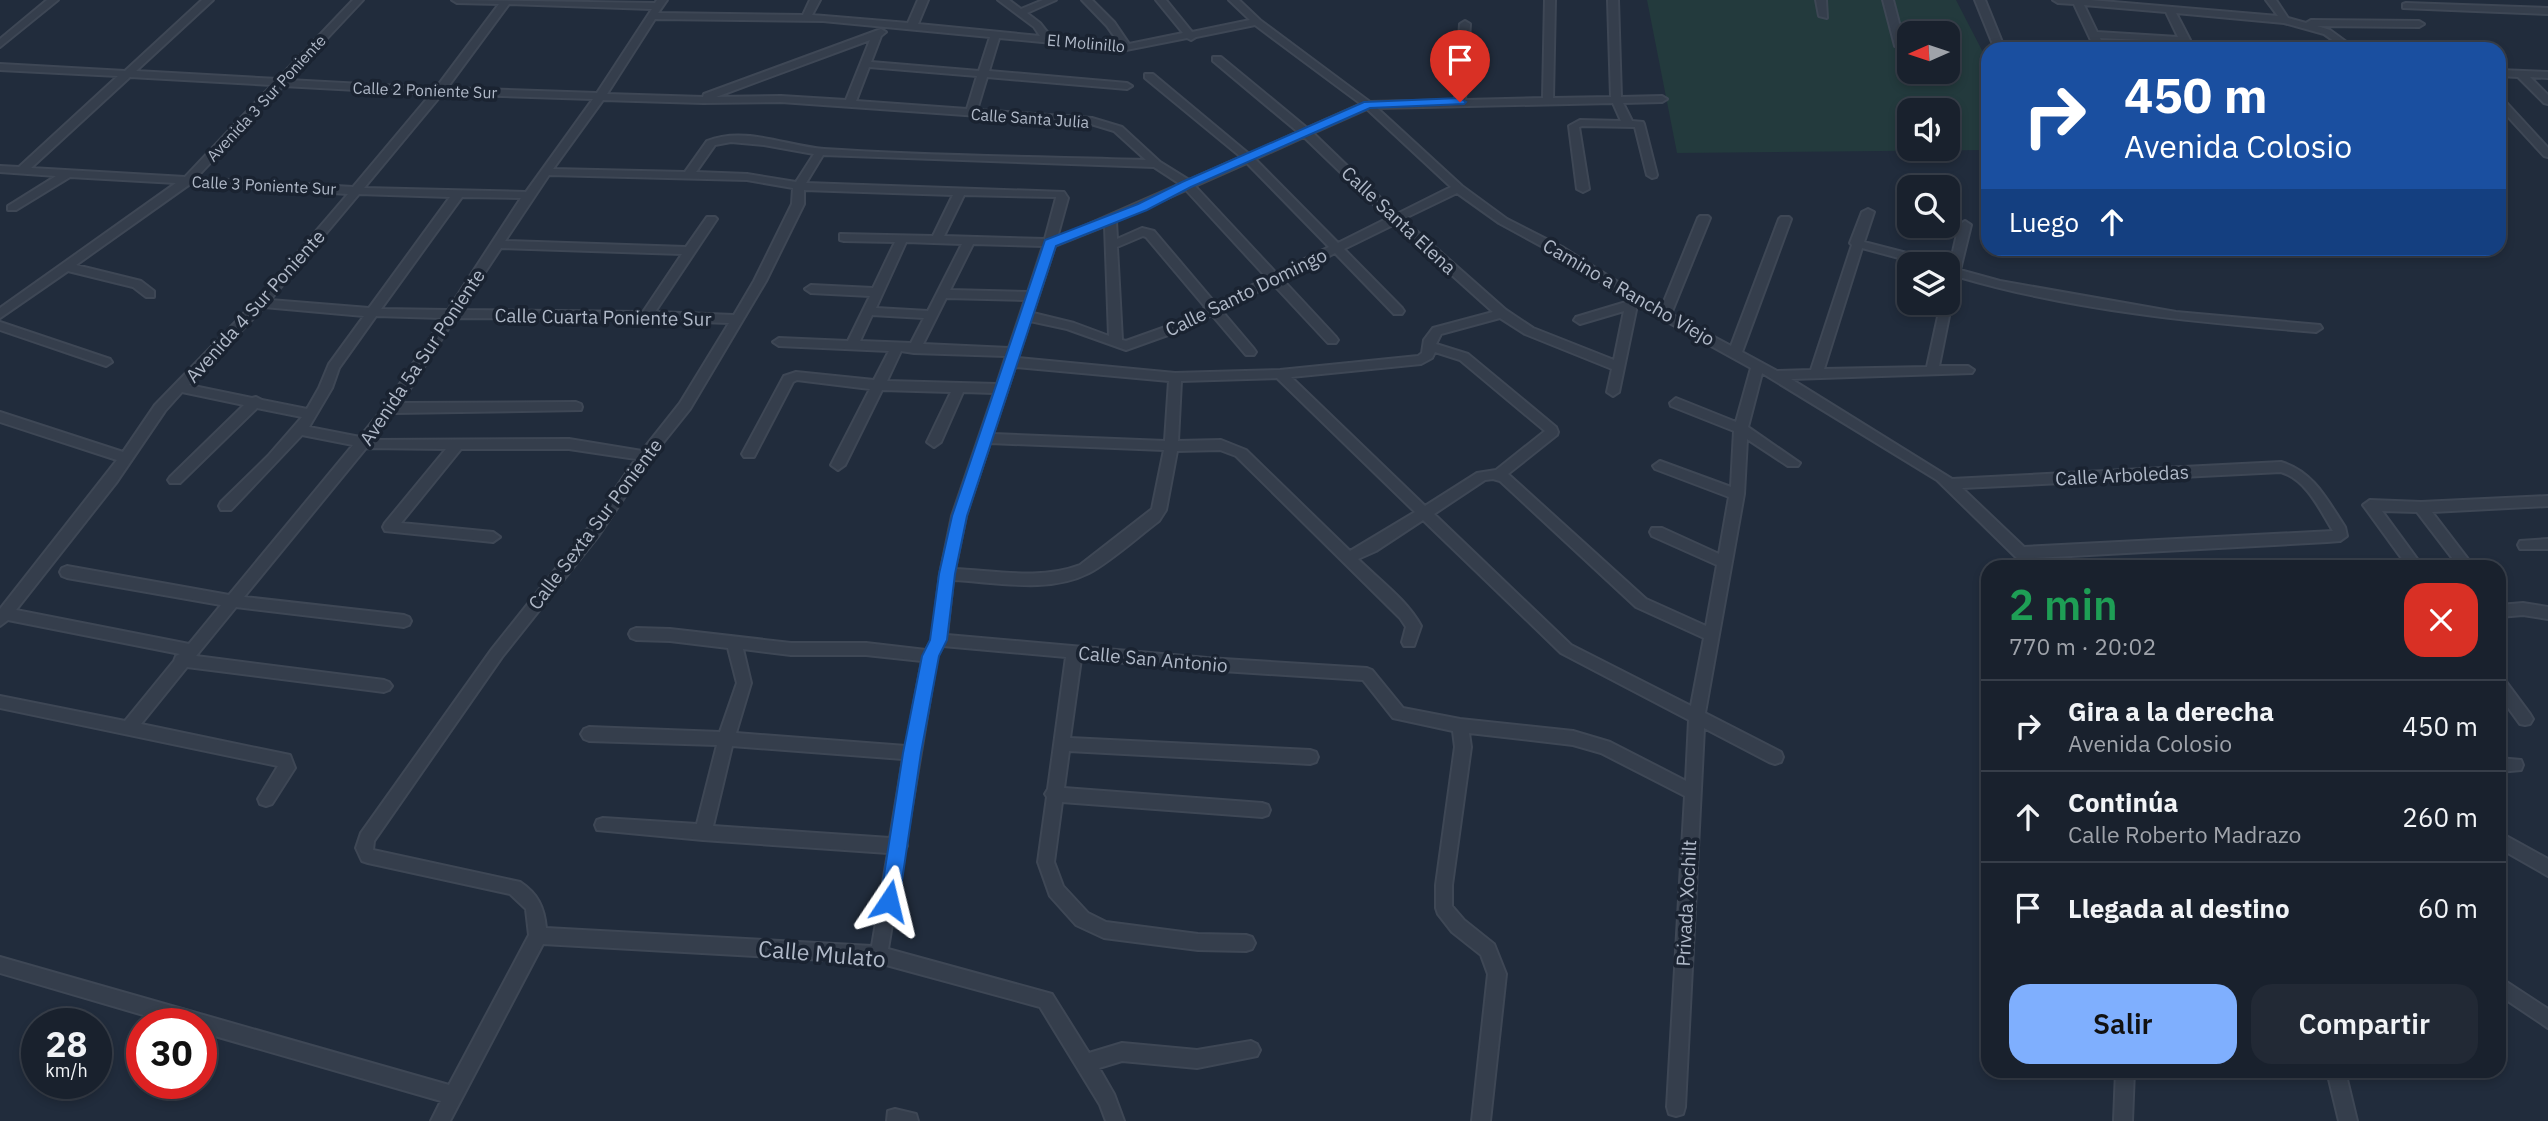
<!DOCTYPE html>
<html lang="es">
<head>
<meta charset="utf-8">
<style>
  :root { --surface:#19212d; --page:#222935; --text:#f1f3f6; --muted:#9fa3aa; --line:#373e49; --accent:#7faffe }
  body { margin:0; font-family:"IBM Plex Sans",sans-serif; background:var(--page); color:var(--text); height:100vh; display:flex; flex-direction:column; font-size:26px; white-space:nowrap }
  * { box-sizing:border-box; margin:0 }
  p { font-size:23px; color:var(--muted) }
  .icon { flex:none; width:38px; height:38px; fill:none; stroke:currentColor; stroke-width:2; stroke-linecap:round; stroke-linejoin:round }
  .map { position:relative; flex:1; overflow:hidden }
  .sheet { position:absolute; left:1981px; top:560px; width:525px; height:518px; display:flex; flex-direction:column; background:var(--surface); border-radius:21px; box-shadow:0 4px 10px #0003,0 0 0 2px var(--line) }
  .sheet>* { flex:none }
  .top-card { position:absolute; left:1981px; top:42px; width:525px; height:214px; border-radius:21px; box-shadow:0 4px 10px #0003,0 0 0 2px var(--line); background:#1a4fa0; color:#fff; overflow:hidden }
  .needle { width:46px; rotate:267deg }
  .buttons { position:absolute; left:1897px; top:21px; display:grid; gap:14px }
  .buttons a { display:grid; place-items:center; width:63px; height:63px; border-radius:14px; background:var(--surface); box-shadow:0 4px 10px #0003,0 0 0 2px var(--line); font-size:35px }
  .speed { position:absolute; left:21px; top:1008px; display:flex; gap:14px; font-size:35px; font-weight:700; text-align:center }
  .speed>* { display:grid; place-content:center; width:91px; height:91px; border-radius:50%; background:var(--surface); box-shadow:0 4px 10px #0003,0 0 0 2px var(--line); line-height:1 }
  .speed small { font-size:18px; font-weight:400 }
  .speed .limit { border:10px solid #d22; background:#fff; color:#111 }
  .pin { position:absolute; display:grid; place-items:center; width:60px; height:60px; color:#fff; margin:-72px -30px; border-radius:50% 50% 50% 0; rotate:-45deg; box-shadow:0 0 7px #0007 }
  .pin .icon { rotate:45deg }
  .me { position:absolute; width:77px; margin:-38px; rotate:10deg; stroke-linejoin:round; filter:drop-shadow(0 0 5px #0008) }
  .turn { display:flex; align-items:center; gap:24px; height:147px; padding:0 28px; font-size:32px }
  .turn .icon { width:91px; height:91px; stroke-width:2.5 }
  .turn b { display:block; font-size:49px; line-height:60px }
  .then { display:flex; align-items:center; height:66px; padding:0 28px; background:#0003; gap:14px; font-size:26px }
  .round { display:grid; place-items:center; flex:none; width:74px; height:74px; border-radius:21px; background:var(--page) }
  .headline { display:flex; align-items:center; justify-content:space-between; height:119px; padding:0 28px }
  h1 { font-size:42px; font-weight:600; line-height:52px; color:#1e9e55 }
  .cta { display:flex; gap:14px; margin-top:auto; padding:14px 28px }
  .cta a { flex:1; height:80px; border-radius:21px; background:var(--accent); color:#111; font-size:28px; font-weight:600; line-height:80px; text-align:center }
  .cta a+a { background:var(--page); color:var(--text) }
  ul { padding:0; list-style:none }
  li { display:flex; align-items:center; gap:21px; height:91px; padding:0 28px; border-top:2px solid var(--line) }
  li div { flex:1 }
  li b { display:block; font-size:26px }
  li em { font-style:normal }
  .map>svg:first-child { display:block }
  .green { fill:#233a3d; fill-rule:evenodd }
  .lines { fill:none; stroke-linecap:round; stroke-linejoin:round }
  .minor-casing { stroke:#3e4755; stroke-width:4 }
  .minor { fill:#353e4c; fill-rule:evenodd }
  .route { fill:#1a73e8; stroke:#114b97; stroke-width:2 }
  .labels { text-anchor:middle; stroke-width:7; stroke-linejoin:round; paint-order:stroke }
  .far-street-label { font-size:16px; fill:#b0b9c8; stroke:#1a2331 }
  .street-label { font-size:19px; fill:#b0b9c8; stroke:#1a2331 }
  .near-street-label { font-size:23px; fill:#b0b9c8; stroke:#1a2331 }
</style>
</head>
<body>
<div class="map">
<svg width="2548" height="1121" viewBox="0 0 2548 1121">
  <rect width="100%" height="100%" fill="#212c3c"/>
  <path class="green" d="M1647,0H1956L1988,62V150L1677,153ZM1909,33H1948V72H1909ZM1909,110H1948V149H1909Z"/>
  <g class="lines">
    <defs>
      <path id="minor" d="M47,0H58L0,47V39Z
        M202,0H213L136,71L278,79L353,0H363L288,80L436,88L499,4L457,3L452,0L655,3L657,0H667L658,13L803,15L810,0H820L812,15L908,23L918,0H928L918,24L1040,36L1034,27L998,0H1009L1021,9L1043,0H1056L1027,13L1040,23L1051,37L1119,43L1107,26L1082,0H1092L1114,22L1129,44L1183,33L1156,0H1166L1192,32L1250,20L1229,0H1239L1260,20L1370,102L1455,100L1460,24L1465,21L1470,24L1465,100L1543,98L1545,0H1555L1553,98L1611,97L1608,0H1618L1621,97L1662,96L1667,99L1662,102L1623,103L1632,121L1643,122L1644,124L1657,175L1656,177L1652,178L1647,175L1635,127L1582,126L1579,127L1589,189L1583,192L1577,189L1569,126L1580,120L1621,121L1613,103L1377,108L1462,186L1507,219L1562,247L1661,309L1698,218L1700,216H1708L1710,218L1671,314L1731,346L1779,219L1781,217H1789L1791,219L1742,352L1777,371L1811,370L1852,245L1850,243L1862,212L1868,209L1874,212L1864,242L1938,261L1940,264H1921L1862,248L1824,369L1927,367L1941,303H1948V274L1959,225L1965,221L1971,225L1960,270L2000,281L2176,312L2320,325L2322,328L2316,332C2196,322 2075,311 1959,277L1952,301L1939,366H1968L1974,370L1972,373L1791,379L1952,479L2281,462C2314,472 2327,500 2345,527L2347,536L2340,541L2327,542L2034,558L2042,567H2026L1937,480L1762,373L1748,427L1800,463L1798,466H1788L1747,439L1744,494L1705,713L1781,752L1783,757L1781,762L1775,764L1769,762L1704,728L1685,1107L1683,1114L1676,1116L1669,1114L1667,1107L1685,796L1601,753L1573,745L1469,733L1471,747L1452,885V906L1464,920L1494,944L1506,974L1490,1121H1472L1488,974L1481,955L1452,932L1438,914L1436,908V885L1455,747L1453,731L1393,718L1363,680L1207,670L1081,659L1070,738L1310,750L1316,752L1318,757L1316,762L1310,764L1069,751L1064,788L1262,803L1268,805L1270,810L1268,815L1262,817L1062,802L1054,862L1063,886L1088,913L1106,922L1198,934L1246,935L1252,937L1255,943L1252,949L1246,951L1198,950L1104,938L1076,925L1050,896L1038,862L1047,797L1045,794L1048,789L1066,657L943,646L937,657L906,842L907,846L904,851L888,949L1052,994L1089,1053L1122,1043L1197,1050L1251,1041L1257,1044L1260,1050L1257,1056L1197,1068L1122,1061L1099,1068L1114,1094L1124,1121H1106L1100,1105L1040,1007L879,963L543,944L450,1121H431L441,1101L201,1032V1024H174L0,973V957L449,1085L529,935L526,909L510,894L368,863L362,861L356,848L361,833L492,649L589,527L636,459L569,449H461L401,523L493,532L500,537L493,542L385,531L383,527L385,523L446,449L366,448L244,597L404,615L409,617L411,621L409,625L404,627L236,607L196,656L384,680L389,682L392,686L389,690L384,692L187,667L141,724L290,755L295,768L272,804L266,806L260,804L258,799L278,766L0,708V696L125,721L174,661L176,656L180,654L8,620L0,626V609L117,460L0,422V412L123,452L155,405L257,300L348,194L190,184L76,265L141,281L154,291V297H146L133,287L68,271L0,318V308L176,183L70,177L16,210H8V206L56,176L0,172V166L19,167L118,76L0,70V64L125,71ZM509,4L652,9L597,93L447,88ZM655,19L823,21L990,37L979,71L871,62L881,36L886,32L881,29L704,94L703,97L607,94ZM1255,25L1361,104L1307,128L1221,57H1213V61L1298,132L1249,154L1153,74H1145V78L1241,157L1189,180L1160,162L1122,127L1092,118L977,110L987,77L1127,89L1132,86L1127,83L989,71L999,38L1126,50L1187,38L1191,40L1196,37ZM870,40L846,100L781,96L716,97ZM869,67L977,76L967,109L856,101ZM130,77L272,85L185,177L31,168ZM283,86L431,94L353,187L196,178ZM442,94L593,99L526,192L364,188ZM603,100L703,103L781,102L1091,124L1114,131L1146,160C1039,157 931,156 824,149C786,146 745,126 707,141L685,172L553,169ZM1367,109L1451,187L1397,214L1313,133ZM1304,137L1388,218L1338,243L1255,159ZM731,142L764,145L814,154L796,182L747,174L696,172L715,145ZM823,155L1154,167L1180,184L1057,238L1068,198L1064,192L806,183ZM1247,163L1329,247L1276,273L1195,186ZM549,175L747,180L793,188L792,204L754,281L734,315L655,312L717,219L715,217H707L686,247L505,241ZM804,190L953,195L933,236L840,234V240L844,241L895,242L873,288L811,285L805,289L811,293L870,296L848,341L779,338L773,342L779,346L889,351L874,380L796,372L784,376L742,454L744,457H754L793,382L797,380L870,389L831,465L838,470L845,465L882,390L951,392L927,442L934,447L941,442L963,392L994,393L952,516L940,574L932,639L926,650L866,643H791L670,629L636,628L631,630L629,634L631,638L636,640L670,641L728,648L737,683L720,732L589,727L584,729L581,734L584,739L589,741L717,745L697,824L603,818L597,820L595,825L597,830L703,840L888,853L872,946L546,928C544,907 538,894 520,882L373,850L374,841L502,657L599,535L650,459L690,409L766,281L804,204ZM1186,190L1267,278L1215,303L1154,231L1142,228L1117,239L1116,221ZM1457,193L1499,223L1554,253L1627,298L1626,302L1576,317L1574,320L1580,324L1624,311L1614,360L1533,328L1506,310L1403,219ZM359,194L450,197L369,308L270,300ZM964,195L1056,197V198L1045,239L944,236ZM462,197L521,198L448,310L381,309ZM1395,224L1493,312L1433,328L1424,340L1422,353L1418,356L1280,370L1175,373L1018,358L1030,321L1067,329L1126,350L1179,331L1212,315L1246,355H1254L1256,352L1254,349L1221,310L1273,284L1328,343H1336L1338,340L1336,337L1283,280L1335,253L1394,314H1402L1404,311L1402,308L1344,249ZM1105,226L1109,336L1074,323L1033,313L1055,246ZM1143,236L1146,237L1206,308L1171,325L1126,341L1122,340L1117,247ZM906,242L962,244L928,311L876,308ZM973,244L1043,246L1028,292L950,290ZM501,248L682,254L643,312L460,310ZM946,298L1025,300L1009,348L923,344ZM1637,305L1751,368L1736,422L1676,398L1670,403L1671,406L1734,431L1731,487L1660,461L1653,466L1655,469L1729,497L1719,554L1662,528H1652L1650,532L1652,536L1717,565L1706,626L1646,599L1508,474L1557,435L1558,432L1556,427L1468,354L1436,344L1441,334L1500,318L1525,334L1612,369L1607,392L1613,396L1619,392ZM264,307L364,316L329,364L319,388L307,409L262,400L256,397L252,398L189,385ZM872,315L924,318L911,343L860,341ZM376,316L443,318L386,405L360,437L309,427L332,388L339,368ZM455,318L616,319L729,323L680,403L642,451L569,439L372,440L394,413L581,410L582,407L581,404L576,402L401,403ZM901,351L914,353L1006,356L997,384L887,381ZM1435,352L1460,360L1545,431L1496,470L1477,473L1425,506L1291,377L1421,364L1432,358ZM1015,367L1169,381L1165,441L993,434ZM1277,378L1415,512L1350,551L1246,450L1221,440L1178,441L1181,381ZM182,392L244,405L170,477L168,480L170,483H180L257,408L302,417L268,456L221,502L219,506L221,510H231L302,435L353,445L229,595L67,566L62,568L60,572L62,576L67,578L221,605L189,644L16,610L116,483L165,411ZM990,443L1164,450L1152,509L1080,565C1040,580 997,571 955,569L966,516ZM1220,450L1236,456L1400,618L1406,627L1402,642L1404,646H1414L1421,626C1407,600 1379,580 1358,559L1376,551L1423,520L1561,653L1689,720L1686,781L1610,742L1573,731L1460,719L1403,708L1372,670L1367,668L1207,658L947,635L953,580C997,582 1048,594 1089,573C1109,563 1139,536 1159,521L1166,510L1177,451ZM2281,472C2307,480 2320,510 2333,531L2024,547L1962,488ZM1493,479L1500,481L1636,607L1704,638L1691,706L1571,645L1434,514L1485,480ZM743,649L791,655H866L922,661L906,746L736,733L751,683ZM732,746L903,759L890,838L713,826Z
        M1816,0H1826L1827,18L1819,16Z
        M1883,0H1893L1905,46L1903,48L1895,46Z
        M1975,0H1985L2004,47L2003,49L1994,47Z
        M2053,0H2090L2278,16L2266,0H2276L2288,18L2306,23L2311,20L2419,21L2424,24L2419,27L2317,26L2330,30L2356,49H2345L2324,34L2284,23L2176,13L2190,40L2188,42L2100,38L2105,49H2095L2074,4L2058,3ZM2084,5L2166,12L2178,37L2097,32Z
        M2406,3L2548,8V14L2403,8V4Z
        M2499,70L2548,72V78L2530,77L2548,95V104L2544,103L2518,77L2499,76Z
        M2499,98L2503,99L2548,148V157L2544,156L2499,107Z
        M0,322L110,359L112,362L106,366L0,330Z
        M2548,496V506L2432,512L2474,567H2459L2417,512L2382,511L2423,567H2408L2363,505L2370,500L2421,502Z
        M2548,539V549H2520L2518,545L2520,541Z
        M2523,603L2548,607V619L2523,615L2499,617V605Z
        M2499,677L2504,679L2530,714L2533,719L2530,724L2525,725L2520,724L2499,695Z
        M2499,758L2521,760L2523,765L2521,770L2499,772Z
        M2499,832L2548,859V876L2499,848Z
        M2499,977L2548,1009V1028L2499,995Z
        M2116,1071H2134L2132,1121H2114Z
        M2327,1071H2345L2357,1121H2339Z
        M895,1109L916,1114L918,1121H887L888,1111Z"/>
    </defs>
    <use href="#minor" class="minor-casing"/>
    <use href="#minor" class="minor"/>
  </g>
  <path class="route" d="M1460,98L1466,102L1464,104L1370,108L1191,187L1147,210L1056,246L967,516L955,574L947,640L939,656L921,753L899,901L896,907L889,909L882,907L880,901L903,753L922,656L930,640L939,574L952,516L1045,240L1138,204L1182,182L1364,102Z"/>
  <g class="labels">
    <g class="far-street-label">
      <text transform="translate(1086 43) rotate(5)" y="6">El Molinillo</text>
      <text transform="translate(425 90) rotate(2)" y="6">Calle 2 Poniente Sur</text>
      <text transform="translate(266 98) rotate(-47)" y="6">Avenida 3 Sur Poniente</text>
      <text transform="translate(1030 118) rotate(4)" y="6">Calle Santa Julia</text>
      <text transform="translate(264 185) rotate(3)" y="6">Calle 3 Poniente Sur</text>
    </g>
    <g class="street-label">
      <text transform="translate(1399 220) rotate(43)" y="7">Calle Santa Elena</text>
      <text transform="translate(1246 292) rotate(-26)" y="7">Calle Santo Domingo</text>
      <text transform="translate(1629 292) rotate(30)" y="7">Camino a Rancho Viejo</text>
      <text transform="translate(255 306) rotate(-48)" y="7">Avenida 4 Sur Poniente</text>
      <text transform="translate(603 317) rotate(1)" y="7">Calle Cuarta Poniente Sur</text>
      <text transform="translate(422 357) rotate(-56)" y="7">Avenida 5a Sur Poniente</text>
      <text transform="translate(2122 475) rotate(-3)" y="7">Calle Arboledas</text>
      <text transform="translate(595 524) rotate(-53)" y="7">Calle Sexta Sur Poniente</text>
      <text transform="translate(1153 659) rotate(5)" y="7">Calle San Antonio</text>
      <text transform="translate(1686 903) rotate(-87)" y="7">Privada Xochilt</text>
    </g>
    <g class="near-street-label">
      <text transform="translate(822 954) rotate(5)" y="8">Calle Mulato</text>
    </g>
  </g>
</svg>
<div class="buttons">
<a><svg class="needle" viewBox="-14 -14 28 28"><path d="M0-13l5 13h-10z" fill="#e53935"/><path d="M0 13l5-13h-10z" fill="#9fa3aa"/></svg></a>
<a><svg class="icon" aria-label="sound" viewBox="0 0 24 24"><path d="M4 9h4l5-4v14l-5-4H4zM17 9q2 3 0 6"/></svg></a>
<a><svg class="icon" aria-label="search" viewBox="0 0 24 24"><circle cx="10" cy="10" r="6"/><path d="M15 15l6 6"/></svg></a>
<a><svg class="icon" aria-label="layers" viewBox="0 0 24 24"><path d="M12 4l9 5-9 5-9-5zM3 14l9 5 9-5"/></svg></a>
</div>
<div class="speed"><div>28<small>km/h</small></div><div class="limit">30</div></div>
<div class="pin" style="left:1460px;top:102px;background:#d93025"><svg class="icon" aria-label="arrive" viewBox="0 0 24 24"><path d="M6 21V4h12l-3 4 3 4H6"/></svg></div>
<svg class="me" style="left:889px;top:901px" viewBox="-20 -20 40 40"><path d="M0-17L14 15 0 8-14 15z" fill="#1a73e8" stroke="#fff" stroke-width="4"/></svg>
<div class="top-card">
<div class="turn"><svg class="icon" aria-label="right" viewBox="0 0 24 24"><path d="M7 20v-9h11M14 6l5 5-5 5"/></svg><div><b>450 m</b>Avenida Colosio</div></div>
<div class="then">Luego<svg class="icon" aria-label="ahead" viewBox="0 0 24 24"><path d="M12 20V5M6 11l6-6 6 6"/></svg></div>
</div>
<section class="sheet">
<div class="headline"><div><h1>2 min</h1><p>770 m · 20:02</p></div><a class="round" style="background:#d93025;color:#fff"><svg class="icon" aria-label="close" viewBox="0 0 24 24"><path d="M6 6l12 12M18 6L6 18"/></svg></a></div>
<ul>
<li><svg class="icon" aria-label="right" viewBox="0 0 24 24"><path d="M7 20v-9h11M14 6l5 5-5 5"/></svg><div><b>Gira a la derecha</b><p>Avenida Colosio</p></div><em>450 m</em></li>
<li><svg class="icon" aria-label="ahead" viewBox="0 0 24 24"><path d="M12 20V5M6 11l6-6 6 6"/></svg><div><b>Continúa</b><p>Calle Roberto Madrazo</p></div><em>260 m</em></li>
<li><svg class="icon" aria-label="arrive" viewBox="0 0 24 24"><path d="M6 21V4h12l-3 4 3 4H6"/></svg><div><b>Llegada al destino</b></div><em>60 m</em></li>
</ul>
<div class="cta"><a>Salir</a><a>Compartir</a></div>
</section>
</div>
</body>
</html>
